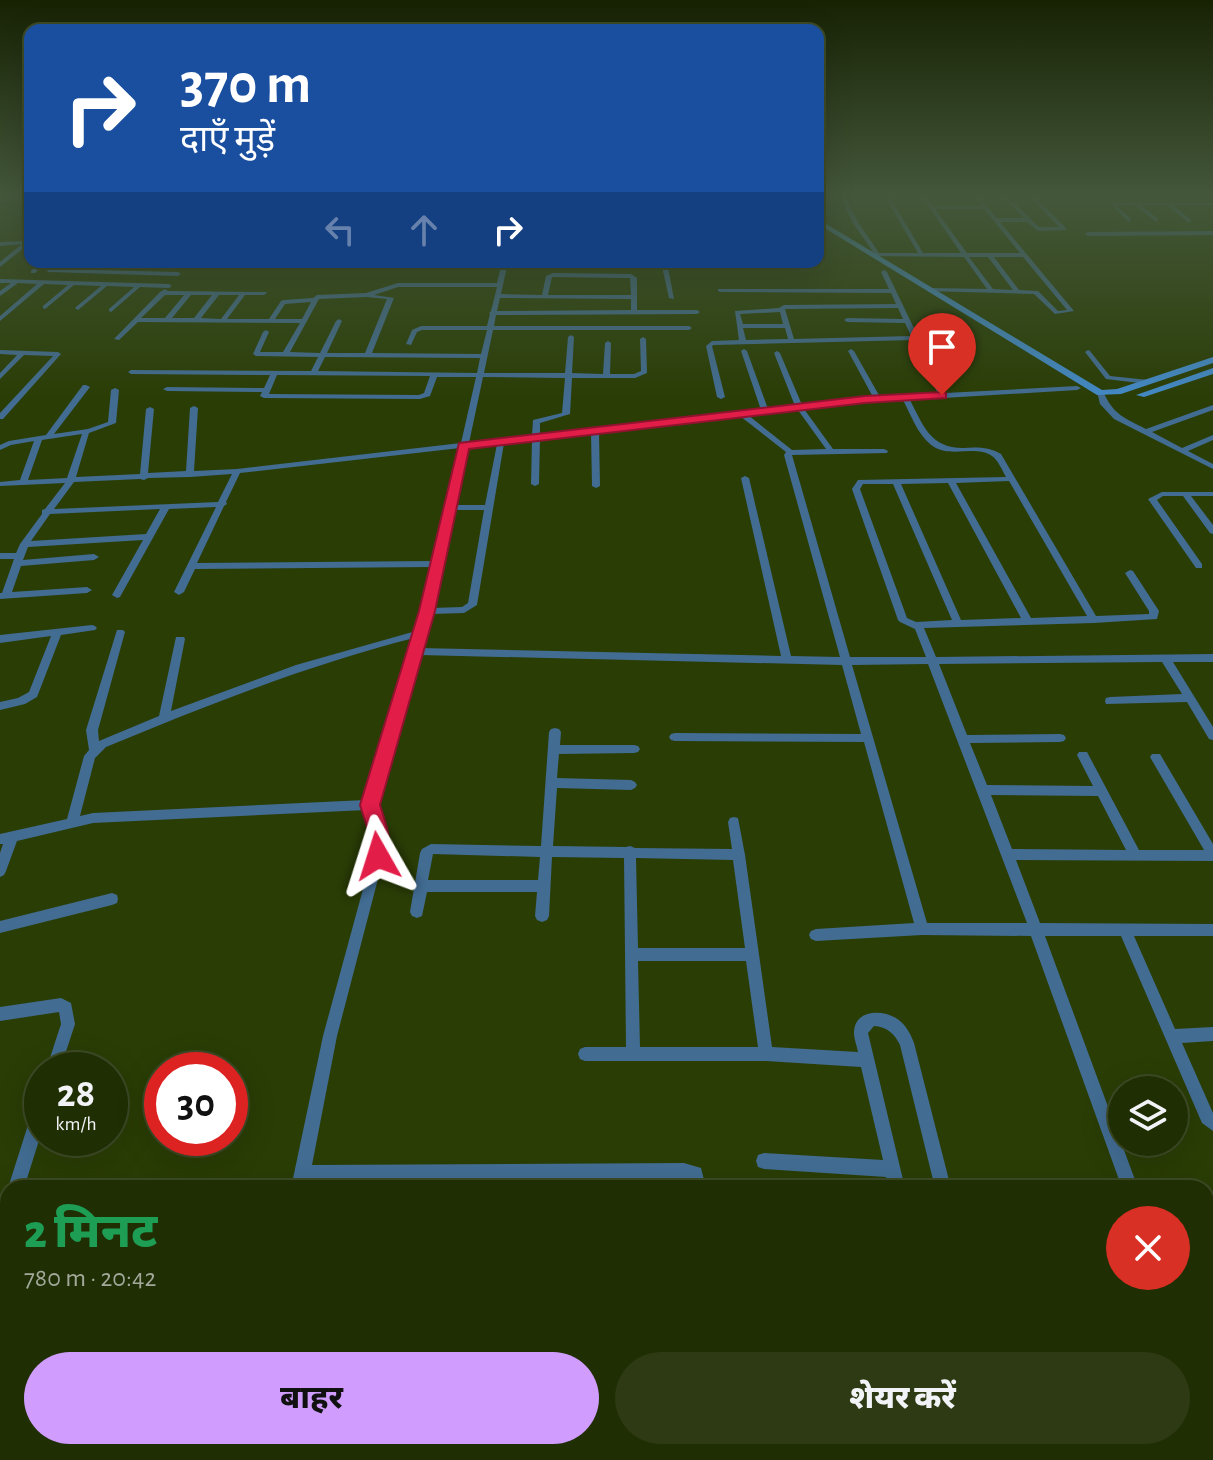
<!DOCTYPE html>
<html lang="hi">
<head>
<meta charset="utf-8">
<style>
  :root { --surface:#202e04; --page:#2d3a13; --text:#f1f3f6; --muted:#a2a89a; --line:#3d4a26; --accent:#d09dff }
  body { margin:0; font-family:"Alegreya Sans","Noto Sans Devanagari",sans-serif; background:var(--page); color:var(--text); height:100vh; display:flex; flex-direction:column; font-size:30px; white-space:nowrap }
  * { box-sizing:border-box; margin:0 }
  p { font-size:26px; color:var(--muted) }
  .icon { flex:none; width:44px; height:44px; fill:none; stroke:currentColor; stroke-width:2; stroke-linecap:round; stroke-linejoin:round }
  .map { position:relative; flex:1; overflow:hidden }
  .drawer { position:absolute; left:0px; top:1180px; width:1214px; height:280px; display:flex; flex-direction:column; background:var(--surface); border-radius:24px 24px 0 0; box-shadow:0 8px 32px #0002,0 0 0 2px var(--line) }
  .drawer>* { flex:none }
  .top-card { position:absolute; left:24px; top:24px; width:800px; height:244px; border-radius:16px; box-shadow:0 8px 32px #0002,0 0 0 2px var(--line); background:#1a4fa0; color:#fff; overflow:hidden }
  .buttons { position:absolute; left:1108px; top:1076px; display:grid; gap:16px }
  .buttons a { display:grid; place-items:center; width:80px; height:80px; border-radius:50%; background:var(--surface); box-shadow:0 8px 32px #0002,0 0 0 2px var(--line); font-size:40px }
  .speed { position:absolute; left:24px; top:1052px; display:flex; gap:16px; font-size:40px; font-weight:700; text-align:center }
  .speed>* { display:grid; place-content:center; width:104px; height:104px; border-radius:50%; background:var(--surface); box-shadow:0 8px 32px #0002,0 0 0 2px var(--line); line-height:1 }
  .speed small { font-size:20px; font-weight:400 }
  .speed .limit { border:12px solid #d22; background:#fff; color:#111 }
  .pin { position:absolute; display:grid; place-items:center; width:68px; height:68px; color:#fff; margin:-82px -34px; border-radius:50% 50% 50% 0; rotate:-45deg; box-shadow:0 0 8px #0007 }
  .pin .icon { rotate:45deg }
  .me { position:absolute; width:88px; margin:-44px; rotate:354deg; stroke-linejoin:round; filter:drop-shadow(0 0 6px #0008) }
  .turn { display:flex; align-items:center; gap:28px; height:168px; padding:0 24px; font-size:36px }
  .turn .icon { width:104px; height:104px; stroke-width:2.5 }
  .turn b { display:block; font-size:56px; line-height:68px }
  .lanes { display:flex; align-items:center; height:76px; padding:0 24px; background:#0003; justify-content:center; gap:40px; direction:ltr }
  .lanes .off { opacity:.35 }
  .round { display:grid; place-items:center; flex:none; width:84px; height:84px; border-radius:42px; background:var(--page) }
  .head { display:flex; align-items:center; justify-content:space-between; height:136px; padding:0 24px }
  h1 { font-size:48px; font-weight:800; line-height:60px; color:#1e9e55 }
  .button { display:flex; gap:16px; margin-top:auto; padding:16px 24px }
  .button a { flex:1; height:92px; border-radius:48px; background:var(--accent); color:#111; font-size:32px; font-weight:800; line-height:92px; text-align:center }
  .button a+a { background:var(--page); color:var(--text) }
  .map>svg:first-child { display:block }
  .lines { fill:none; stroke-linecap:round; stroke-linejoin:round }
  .street { fill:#426c92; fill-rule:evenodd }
  .secondary { fill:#4389c6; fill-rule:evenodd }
  .route { fill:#e11d48; stroke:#92132f; stroke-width:2 }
</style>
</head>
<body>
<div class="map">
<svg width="1213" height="1460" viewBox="0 0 1213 1460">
  <rect width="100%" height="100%" fill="#2a3d05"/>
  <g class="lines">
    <path class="street" d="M839,194H844L858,222L879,253H918L885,197L888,194H894L890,197L923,253H961L920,194H925L933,206H982L972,194H977L997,218H1024L1000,194H1005L1039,227H1059L1027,194H1032L1066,228V230L1038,231L1027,222H1000L1074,311L1055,314L1034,294L928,291V289L930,288L987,289L964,257L870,256V254L874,253L852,222ZM935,209H984L1020,253H967ZM969,257H988L1013,290L993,289ZM994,257H1023L1067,310L1058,311L1038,291L1019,290Z
      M30,195V197L0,202V200Z
      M1112,202L1213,203V205H1173L1191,220L1189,223L1167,205H1141L1158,219L1156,222L1135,205H1116L1131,219L1129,222L1110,204Z
      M1213,231V235L1088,236L1085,234L1088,232Z
      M30,241V243L0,267V262L22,244L0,246V242Z
      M40,262H46L35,273H31V271Z
      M502,262H508L501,294L542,295L546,276L553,273L631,274L637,278V310H697L700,312L697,314L496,315L494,326H689L692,328L689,330H493L484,373H565L568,337L571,335L574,337L572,373L603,374L605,343L608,341L611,343L610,374H634L641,371L640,339L643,337L646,339L647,373L635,378H572L570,414L540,423V434L761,410L741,351L744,349L747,351L768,409L795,406L774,353L777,351L780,353L802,405L873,397L848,351L851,349L854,351L880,397L938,394L913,340L714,345L712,346L725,397L721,399L717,397L706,346L712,341L739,340L735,311L779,308L784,305L896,304L891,293L720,292L718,291V289H889L881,272L884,270L887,272L945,393L1077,386L1081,388L1077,390L910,400C923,425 930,448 963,448C977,447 989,447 1001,454L1096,616L1149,614V611L1125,573L1130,570L1133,571L1159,611L1157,619L1094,623L924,628L936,657L1213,654V662H1173L1213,727V740L1209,739L1187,702L1106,704L1105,701L1106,698L1110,697L1182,694L1162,662L939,664L967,735L1060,734L1064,735L1066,738L1064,741L1060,742L970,743L987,785L1093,786L1077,755L1079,752H1087L1139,850H1204L1150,757L1152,754H1160L1213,844V861L1016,860L1040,923L1213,924V936H1134L1175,1029L1213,1027V1041L1182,1043L1213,1113V1131L1202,1123L1121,936H1045L1138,1188H1122L1031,936L922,935L816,941L811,939L809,935L811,931L816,929L914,923L864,742L675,741L671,740L669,737L671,734L675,733L861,734L842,665L419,655L376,805L385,833L384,856L337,1036L312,1165L684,1163L701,1168L706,1188H690L688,1180L684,1179L309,1181L307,1188H291L323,1036L372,856L373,833L366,810L93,823L17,841L6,871L4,875L0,877V853L3,844H0V834L67,819L84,756L89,750L86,730L117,630H123L125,632L98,730L99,741L159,716L176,637H184L185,639L171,711L296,665L416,631L432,567L195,569L184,592L179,595L174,592L216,507L169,509L120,597L117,598L112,595L143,540L28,547L23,560L94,554L99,557L94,560L21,566L12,592L87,587L92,590L87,593L0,599V593H2L14,559H0V553H16L20,544L42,514V510L45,509L65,483L0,486V482L20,480L34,441L11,445L0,450V445L9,441L46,435L83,385H86L90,387L54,434L88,429L108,422L111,390L115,388L119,390L116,423L89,433L76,477L140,474L146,409L150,407L154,409L148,473L186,471L190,408L194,406L198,408L194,471L237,469L461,443L476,377H437L430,396L420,399L264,398L260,396L262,392L167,391L163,389L167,387L264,388L270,375L131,374L128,372L131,370L311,371L318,357L256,356L253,354L263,332L266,330L269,332L260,352H283L300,323L138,322L119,340L114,339L160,292L165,289L168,291L266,292L267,293L264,295H245L227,319H269L281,301L283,300L313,298L317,295L366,293L398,283H497ZM552,277L630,278L631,295H548ZM398,287H497L491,311L489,313L490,314L487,326H421L412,330L406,344L411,345L417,332L422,330H487L481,354L372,353L394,298L374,295ZM165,295H184L165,318H141ZM191,295H212L194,318H172ZM219,295H239L221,319L201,318ZM367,297L387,299L365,353H327L342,321L339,319L336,321L320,353L290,352L319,299ZM500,298L631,299V310L497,311ZM311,302L302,319H275L285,304ZM898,308L903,319L847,318L844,320L847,322L905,323L911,336L794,339L785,309ZM780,312L783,324H743L740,314ZM743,328H785L788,339L746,340ZM325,357L480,358L477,373L318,371ZM277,375L430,376L424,393L419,395L269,394ZM483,377L565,378L562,413L533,420L532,435L469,443ZM903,400C911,415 917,433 930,444C949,460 974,444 992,456C998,460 1002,470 1006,477L858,480L852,489L898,620L900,622L915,629L926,657H850L792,455L887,453L888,451L884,449H833L804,409ZM798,410L826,449L792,450L748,415ZM740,416L786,452L784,455L840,657L791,656L749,478L745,476L741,478L781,656L421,648L431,614L464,613L477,605L504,443L532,440L531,484L535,486L539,484L540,439L591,433L592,486L596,488L600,486L599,432ZM82,434L67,478L28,480L42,440ZM497,444L485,505H455L467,447ZM460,448L434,561L197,563L224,506L227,504L226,502L240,473ZM232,474L218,502L54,509L74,482L140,479L144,480L148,478L190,477ZM1009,481L1087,616L1031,618L956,483ZM948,483L1021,618L961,620L901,484ZM863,484H893L952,620L916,622L907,618L860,489ZM160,509L146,534L31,541L50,514ZM454,510H484L468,603L462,607L433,608ZM414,638L365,800L93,813L80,816L95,758L106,747C207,705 308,665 414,638ZM928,664L1027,923H927L852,665ZM991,795L1098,796L1126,850L1012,849Z
      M661,262H667L674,299L669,298Z
      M50,269L178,272L181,274L178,276L48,272L47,271Z
      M0,279L169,284L172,286L169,288L140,287L111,312L109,311V309L134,287L107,286L78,310L75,308L76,307L101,286L74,285L45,309L43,308V306L68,285L44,284L0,321V316L37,284L18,283L0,296V291L11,283H0Z
      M0,350L58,352L61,354L3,419H0V413L53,356L24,355L0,379V373L17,355L0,354Z
      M1088,350L1090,351L1110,376L1148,380L1152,382L1148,384L1106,379L1085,352Z
      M1097,391H1103C1113,415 1125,418 1146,429L1213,405V410L1152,432L1182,448L1213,435V440L1188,451L1213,464V469L1114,419L1100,404Z
      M1162,492H1213V496H1191L1213,525V534L1210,533L1183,496H1163L1157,500L1202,564V568H1196L1148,499Z
      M92,625L95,626L97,628L95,630L61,635L37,697L25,704L0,710V702L18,698L29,692L51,636L0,643V635Z
      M555,728L559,729L561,732L560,745H634L638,746L640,749L638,752L634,753L559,754L557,778L631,780L635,782L637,785L635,788L631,790L557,788L553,846L626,847L630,846L635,848L732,849L728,822L730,818L734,817L738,818L745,855L772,1047L858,1052C857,1046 854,1039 854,1033C854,1008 886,1009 900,1021C907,1027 911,1035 914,1043L951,1188H935L900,1045C894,1033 887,1027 874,1026L868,1033L905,1188H889L886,1177L764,1169L758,1167L756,1161L758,1155L764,1153L883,1160L861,1067L766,1061H585L580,1059L578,1054L580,1049L585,1047H626L624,858L552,857L549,916L547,920L542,922L537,920L535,916L537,892H427L422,916L417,918L412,916L410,912L420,853L422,849L431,844L541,846L549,732L551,729ZM433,854L540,857L538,880H428ZM636,858L733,860L745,948H638ZM638,961H746L758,1047H640Z
      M112,893L117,895L118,899L117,903L112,905L0,933V921Z
      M61,998L71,1003L75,1024L60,1070H46L61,1024L59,1012L0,1021V1007Z
      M42,1098V1131L24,1188H8L34,1106L37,1101Z
      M8,1204V1238L6,1243L0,1245V1211L2,1206Z
      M1206,1237H1213V1253H1206Z
      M8,1368V1386L0,1387V1369Z
      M233,1452H253L251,1460H231Z
      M541,1452H561V1460H541Z
      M940,1452H960L962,1460H942Z
      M996,1452H1016L1018,1460H998Z"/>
    <path class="secondary" d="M818,219L1102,390L1117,389L1213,357V363L1121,394L1097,395L818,224Z
      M1213,368V374L1144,397L1136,395Z"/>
  </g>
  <linearGradient id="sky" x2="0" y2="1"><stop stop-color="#172203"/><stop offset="0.49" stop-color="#44573b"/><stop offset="1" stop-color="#44573b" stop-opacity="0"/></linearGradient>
  <rect width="1213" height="399" fill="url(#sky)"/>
  <path class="route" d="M942,392L946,393V398L865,403L469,449L435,611L380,805C386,824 394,843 385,862L378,865L370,862L367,856L369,833L360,805L419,611L459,443L865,396Z"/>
</svg>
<div class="buttons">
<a><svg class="icon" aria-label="layers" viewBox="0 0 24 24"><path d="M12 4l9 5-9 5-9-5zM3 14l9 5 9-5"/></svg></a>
</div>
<div class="speed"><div>28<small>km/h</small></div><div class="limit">30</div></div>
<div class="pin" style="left:942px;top:395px;background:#d93025"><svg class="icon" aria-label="arrive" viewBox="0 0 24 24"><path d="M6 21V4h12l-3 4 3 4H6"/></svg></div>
<svg class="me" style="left:378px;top:856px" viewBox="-20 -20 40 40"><path d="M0-17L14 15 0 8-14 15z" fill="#e11d48" stroke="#fff" stroke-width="4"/></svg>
<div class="top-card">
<div class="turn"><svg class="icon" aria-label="right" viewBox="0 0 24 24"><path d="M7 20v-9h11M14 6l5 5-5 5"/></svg><div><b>370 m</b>दाएँ मुड़ें</div></div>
<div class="lanes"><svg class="icon off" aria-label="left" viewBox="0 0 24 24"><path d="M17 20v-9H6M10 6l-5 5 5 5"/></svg><svg class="icon off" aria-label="ahead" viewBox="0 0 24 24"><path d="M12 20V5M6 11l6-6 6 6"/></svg><svg class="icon" aria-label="right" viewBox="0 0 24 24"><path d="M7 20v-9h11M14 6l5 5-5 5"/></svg></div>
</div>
<section class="drawer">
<div class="head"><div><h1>2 मिनट</h1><p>780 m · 20:42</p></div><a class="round" style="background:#d93025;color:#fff"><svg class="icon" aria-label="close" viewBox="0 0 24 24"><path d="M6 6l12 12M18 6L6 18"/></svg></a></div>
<div class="button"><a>बाहर</a><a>शेयर करें</a></div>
</section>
</div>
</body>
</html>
